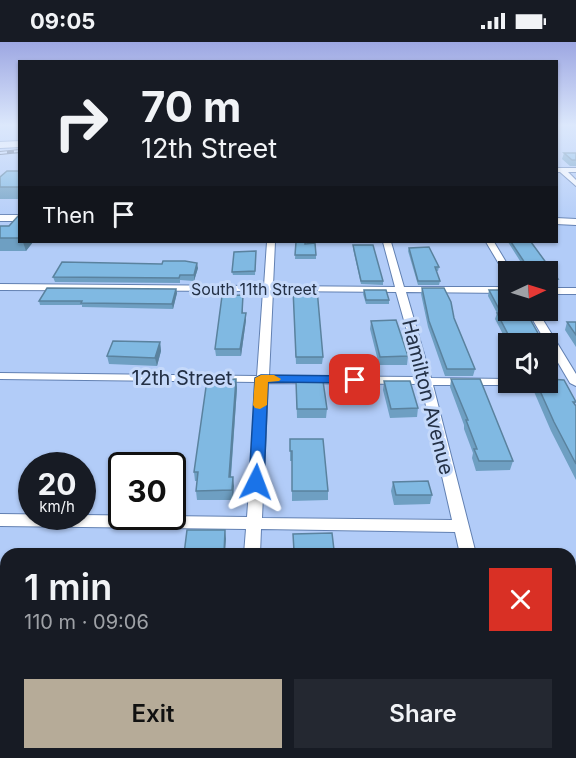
<!DOCTYPE html>
<html lang="en">
<head>
<meta charset="utf-8">
<style>
  :root { --surface:#171b24; --page:#242831; --text:#f1f3f6; --muted:#9ea1a6; --accent:#b6ab98 }
  body { margin:0; font-family:Inter,sans-serif; background:var(--page); color:var(--text); height:100vh; display:flex; flex-direction:column; font-size:22px; white-space:nowrap }
  * { box-sizing:border-box; margin:0 }
  p { font-size:20px; color:var(--muted) }
  .icon { flex:none; width:33px; height:33px; fill:none; stroke:currentColor; stroke-width:2; stroke-linecap:round; stroke-linejoin:round }
  .map { position:relative; flex:1; overflow:hidden }
  .details { position:absolute; left:0px; top:506px; width:576px; height:212px; display:flex; flex-direction:column; background:var(--surface); border-radius:18px 18px 0 0; box-shadow:0 2px 4px #0004 }
  .details>* { flex:none }
  .hud { position:absolute; left:18px; top:18px; width:540px; height:183px; border-radius:0px; box-shadow:0 2px 4px #0004; background:#171b24; color:var(--text); overflow:hidden }
  .needle { width:39px; rotate:86deg }
  .tools { position:absolute; left:498px; top:219px; display:grid; gap:12px }
  .tools a { display:grid; place-items:center; width:60px; height:60px; border-radius:0px; background:var(--surface); box-shadow:0 2px 4px #0004; font-size:30px }
  .speed { position:absolute; left:18px; top:410px; display:flex; gap:12px; font-size:30px; font-weight:700; text-align:center }
  .speed>* { display:grid; place-content:center; width:78px; height:78px; border-radius:50%; background:var(--surface); box-shadow:0 2px 4px #0004; line-height:1 }
  .speed small { font-size:15px; font-weight:400 }
  .speed .limit { border:3px solid #111; border-radius:9px; background:#fff; color:#111 }
  .pin { position:absolute; display:grid; place-items:center; width:51px; height:51px; color:#fff; margin:-26px; border-radius:12px; box-shadow:0 3px 9px #0006 }
  .me { position:absolute; width:66px; margin:-33px; rotate:3deg; stroke-linejoin:round; filter:drop-shadow(0 0 4px #0008) }
  .turn { display:flex; align-items:center; gap:21px; height:126px; padding:0 24px; font-size:27px }
  .turn .icon { width:78px; height:78px; stroke-width:2.5 }
  .turn b { display:block; font-size:42px; line-height:51px }
  .then { display:flex; align-items:center; height:57px; padding:0 24px; background:#0003; gap:12px; font-size:22px }
  .round { display:grid; place-items:center; flex:none; width:63px; height:63px; border-radius:0px; background:var(--page) }
  .summary { display:flex; align-items:center; justify-content:space-between; height:102px; padding:0 24px }
  h1 { font-size:36px; font-weight:600; line-height:45px }
  .button { display:flex; gap:12px; margin-top:auto; padding:12px 24px }
  .button a { flex:1; height:69px; border-radius:0px; background:var(--accent); color:#111; font-size:24px; font-weight:600; line-height:69px; text-align:center }
  .button a+a { background:var(--page); color:var(--text) }
  .status { display:flex; justify-content:space-between; align-items:center; height:42px; padding:0 30px; background:var(--surface); direction:ltr }
  .status svg { height:16px; fill:currentColor }
  .map>svg:first-child { display:block }
  .lines { fill:none; stroke-linecap:round; stroke-linejoin:round }
  .street-casing { stroke:#6280b2; stroke-width:2 }
  .secondary-casing { stroke:#6280b2; stroke-width:2 }
  .primary-casing { stroke:#6280b2; stroke-width:2 }
  .street { fill:#fff; fill-rule:evenodd }
  .secondary { fill:#fff; fill-rule:evenodd }
  .primary { fill:#fff; fill-rule:evenodd }
  .rail-casing { stroke:#3e4d67; stroke-width:4 }
  .rail { stroke:#c5d9fa; stroke-width:2; stroke-dasharray:7; stroke-linecap:butt }
  .wall { fill:#6e9fc2 }
  .shaded-wall { fill:#5a829e }
  .building { fill:#80b9e2; stroke:#5a829e; stroke-width:1.5 }
  .route { fill:#1a73e8; stroke:#114b97; stroke-width:1.5 }
  .slow { fill:#f59e0b }
  .labels { text-anchor:middle; stroke-width:6; stroke-linejoin:round; paint-order:stroke }
  .far-street-label { font-size:16px; fill:#233045; stroke:#c5d9fa }
  .street-label { font-size:20px; fill:#233045; stroke:#c5d9fa }
</style>
</head>
<body>
<div class="status"><b>09:05</b><svg viewBox="0 0 49 12"><path d="M0 12V9h3v3zM5 12V6h3v6zM10 12V3h3v9zM15 12V0h3v12zM26 1h20v11H26zM47 4h2v5h-2z"/></svg></div>
<div class="map">
<svg width="576" height="716" viewBox="0 0 576 716">
  <rect width="100%" height="100%" fill="#b2ccf8"/>
  <g class="lines">
    <defs>
      <path id="street" d="M556,126H576V130H568L576,138V144L560,130H556Z
        M267,200H275L273,244L395,245L383,200H391L404,245H508V251L406,250L431,336L508,337V340H513L508,343H433L476,512H460L455,490L261,487L260,512H244L246,487L0,484V472L247,475L257,340L0,337V331L257,334L263,249L0,248V242L264,244ZM273,249L396,250L420,335L269,334ZM268,341L421,342L452,478L262,476Z
        M486,200H494L512,230H508V233L505,232Z
        M548,246H576V252H548Z
        M527,268H537L576,332V344L570,341Z
        M548,337L553,339L555,341L553,343H526L521,340H548Z
        M227,711H247V716H227Z
        M458,711H478L479,716H459Z"/>
      <path id="secondary" d="M0,173H20V179H0Z
        M556,176L576,177V183L556,182Z"/>
      <path id="primary" d="M20,99V105L0,106V100Z
        M570,665L576,666V698L570,697Z
        M15,711H83L81,716H13Z"/>
    </defs>
    <use href="#street" class="street-casing"/>
    <use href="#secondary" class="secondary-casing"/>
    <use href="#primary" class="primary-casing"/>
    <use href="#street" class="street"/>
    <use href="#secondary" class="secondary"/>
    <use href="#primary" class="primary"/>
    <defs>
      <path id="rail" d="M0,111L20,109"/>
    </defs>
    <use href="#rail" class="rail-casing"/>
    <use href="#rail" class="rail"/>
  </g>
  <path class="wall" d="M564,111H576V124H570L562,117Z
    M20,129V157H0V135Z
    M20,172V200H33L26,209H0V184H9Z
    M296,200L305,202L316,213V217H295Z
    M508,200H531L558,237L557,240L548,241V230H527Z
    M353,203L383,239V243L361,242L353,207Z
    M409,206L439,225L438,229H436L440,239L439,243H418L408,209Z
    M256,209L255,233H233L232,230Z
    M198,226L194,239L180,238V241L55,240L53,235Z
    M422,246L454,276L475,327L473,334H445L428,285L421,252Z
    M176,247L177,251L173,267L82,265V263H40L39,259Z
    M293,247L323,315L322,322H296Z
    M364,248L389,258V262H366L363,252Z
    M489,248L544,302H508L495,277L497,271L488,254Z
    M243,253V271L246,278L241,314H216L215,307Z
    M371,279L408,314L407,323H379L370,287Z
    M567,280H576V305L565,288Z
    M160,300L161,309L157,324L109,322L107,314Z
    M548,309L556,329L554,335L548,336Z
    M236,337L237,346L231,435H233V458H197L196,449L197,439H195L194,430Z
    M451,337L513,419L510,428L476,429L472,416L473,411L464,387V383L450,345Z
    M296,339L327,367L326,376H297Z
    M384,339L418,366L417,375L390,376L383,348Z
    M533,340H536L576,360L575,362L576,364V438L551,389L532,345Z
    M290,397L328,449V458L292,459V419H290Z
    M393,440L432,453L430,462L394,463L391,449Z
    M293,492L334,508L333,512H293Z"/>
  <path class="shaded-wall" d="M23,200H33L26,209Z
    M197,221L198,226L194,239V233Z
    M176,247L177,251L173,267L172,262Z
    M246,271V278L241,314L240,307Z
    M160,300L161,309L157,324L155,316Z
    M236,337L237,346L230,444L229,435Z
    M233,435L234,444L233,458L232,448Z
    M225,488L226,497L225,512H224Z"/>
  <path class="building" d="M564,111H576V118H572Z
    M7,129H20V145H0V135Z
    M20,172V196H0V184H9Z
    M296,200H305V202L315,201L316,213H295Z
    M511,200H531L558,237H548V230H531Z
    M353,203H373L383,239H361Z
    M429,205L439,225H435L440,239H418L409,206Z
    M256,209L255,229L232,230L234,210Z
    M163,219H185L197,221L194,233H180L179,236L53,235L62,220L162,222Z
    M47,246L176,247L172,262L81,261L82,259H39Z
    M422,246H444L451,260L454,276L475,327H447L429,279Z
    M293,247H317L323,315H296Z
    M364,248H386L389,258H366Z
    M489,248H508V268H525L544,302H513L497,271H501Z
    M243,253L242,271H246L240,307H215L222,254Z
    M396,278L408,314L380,315L371,279Z
    M567,280H576V293Z
    M113,299L160,300L155,316L107,314Z
    M548,309L556,329L550,328L548,331Z
    M236,337L229,435H233L232,448L196,449L198,430H194L207,338Z
    M451,337H480L513,419H479L474,407H477L466,378H468Z
    M548,337L564,338L576,360H573L576,364V422L554,380L536,340H548Z
    M296,339H323L327,367H297Z
    M384,339H410L418,366L391,367Z
    M290,397H323L328,449H292V409H290Z
    M428,439L432,453H396L393,440Z
    M187,488H225L224,512H184Z
    M332,491L334,508L294,509L293,492Z"/>
  <linearGradient id="sky" x2="0" y2="1"><stop stop-color="#9da7e2"/><stop offset="0.45" stop-color="#dce8fc"/><stop offset="1" stop-color="#dce8fc" stop-opacity="0"/></linearGradient>
  <rect width="576" height="185" fill="url(#sky)"/>
  <path class="route" d="M261,333L355,334L362,338L355,341L268,340L264,440L262,444H251L249,440L255,336Z"/>
  <path class="slow" d="M274,333L281,337L279,339L268,340L267,363L260,367L255,366L253,363L255,336L261,333Z"/>
  <g class="labels">
    <g class="far-street-label">
      <text x="254" y="253">South 11th Street</text>
    </g>
    <g class="street-label">
      <text x="182" y="343">12th Street</text>
      <text transform="translate(428 355) rotate(76)" y="7">Hamilton Avenue</text>
    </g>
  </g>
</svg>
<div class="tools">
<a><svg class="needle" viewBox="-14 -14 28 28"><path d="M0-13l5 13h-10z" fill="#e53935"/><path d="M0 13l5-13h-10z" fill="#9ea1a6"/></svg></a>
<a><svg class="icon" aria-label="sound" viewBox="0 0 24 24"><path d="M4 9h4l5-4v14l-5-4H4zM17 9q2 3 0 6"/></svg></a>
</div>
<div class="speed"><div>20<small>km/h</small></div><div class="limit">30</div></div>
<div class="pin" style="left:355px;top:338px;background:#d93025"><svg class="icon" aria-label="arrive" viewBox="0 0 24 24"><path d="M6 21V4h12l-3 4 3 4H6"/></svg></div>
<svg class="me" style="left:256px;top:440px" viewBox="-20 -20 40 40"><path d="M0-17L14 15 0 8-14 15z" fill="#1a73e8" stroke="#fff" stroke-width="4"/></svg>
<div class="hud">
<div class="turn"><svg class="icon" aria-label="right" viewBox="0 0 24 24"><path d="M7 20v-9h11M14 6l5 5-5 5"/></svg><div><b>70 m</b>12th Street</div></div>
<div class="then">Then<svg class="icon" aria-label="arrive" viewBox="0 0 24 24"><path d="M6 21V4h12l-3 4 3 4H6"/></svg></div>
</div>
<section class="details">
<div class="summary"><div><h1>1 min</h1><p>110 m · 09:06</p></div><a class="round" style="background:#d93025;color:#fff"><svg class="icon" aria-label="close" viewBox="0 0 24 24"><path d="M6 6l12 12M18 6L6 18"/></svg></a></div>
<div class="button"><a>Exit</a><a>Share</a></div>
</section>
</div>
</body>
</html>
